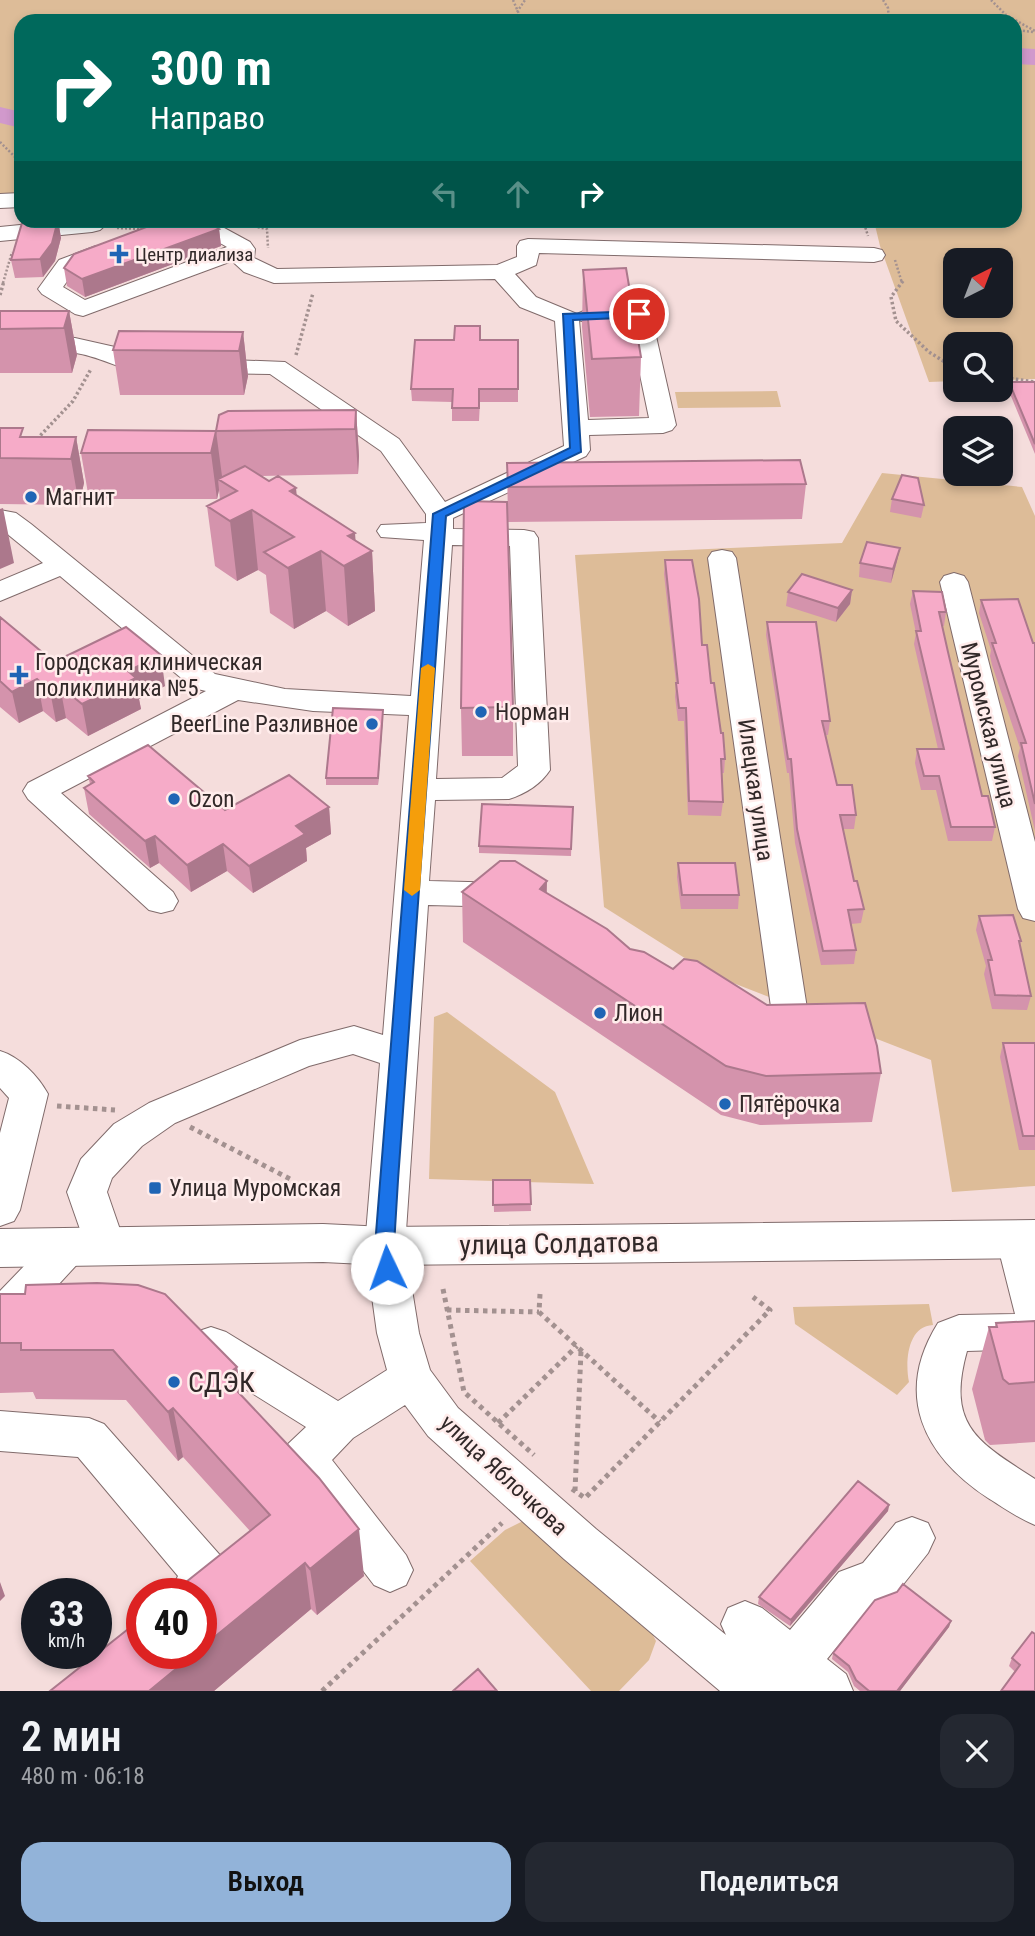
<!DOCTYPE html>
<html lang="ru">
<head>
<meta charset="utf-8">
<style>
  :root { --surface:#171b24; --page:#242831; --text:#f1f3f6; --muted:#9ea1a6; --accent:#92b3d9 }
  body { margin:0; font-family:"Roboto Condensed",sans-serif; background:var(--page); color:var(--text); height:100vh; display:flex; flex-direction:column; font-size:26px; white-space:nowrap }
  * { box-sizing:border-box; margin:0 }
  p { font-size:23px; color:var(--muted) }
  .icon { flex:none; width:38px; height:38px; fill:none; stroke:currentColor; stroke-width:2; stroke-linecap:round; stroke-linejoin:round }
  .map { position:relative; height:1691px; overflow:hidden }
  .sheet { display:flex; flex-direction:column; background:var(--surface); flex:1 }
  .sheet>* { flex:none }
  .banner { position:absolute; left:14px; top:14px; width:1008px; height:214px; border-radius:21px; box-shadow:0 4px 10px #0003; background:#00695c; color:#fff; overflow:hidden }
  .needle { width:46px; rotate:42deg }
  .controls { position:absolute; left:943px; top:248px; display:grid; gap:14px }
  .controls a { display:grid; place-items:center; width:70px; height:70px; border-radius:14px; background:var(--surface); box-shadow:0 4px 10px #0003; font-size:35px }
  .speed { position:absolute; left:21px; top:1578px; display:flex; gap:14px; font-size:35px; font-weight:700; text-align:center }
  .speed>* { display:grid; place-content:center; width:91px; height:91px; border-radius:50%; background:var(--surface); box-shadow:0 4px 10px #0003; line-height:1 }
  .speed small { font-size:18px; font-weight:400 }
  .speed .limit { border:10px solid #d22; background:#fff; color:#111 }
  .pin { position:absolute; display:grid; place-items:center; width:60px; height:60px; color:#fff; margin:-30px; border:4px solid #fff; border-radius:50%; box-shadow:0 2px 7px #0007 }
  .me { position:absolute; width:77px; margin:-38px; rotate:357deg; stroke-linejoin:round; filter:drop-shadow(0 0 5px #0008) }
  .turn { display:flex; align-items:center; gap:24px; height:147px; padding:0 21px; font-size:32px }
  .turn .icon { width:91px; height:91px; stroke-width:2.5 }
  .turn b { display:block; font-size:49px; line-height:60px }
  .lanes { display:flex; align-items:center; height:66px; padding:0 21px; background:#0003; justify-content:center; gap:35px; direction:ltr }
  .lanes .off { opacity:.35 }
  .round { display:grid; place-items:center; flex:none; width:74px; height:74px; border-radius:21px; background:var(--page) }
  .overview { display:flex; align-items:center; justify-content:space-between; height:119px; padding:0 21px }
  h1 { font-size:42px; font-weight:600; line-height:52px }
  .primary-button { display:flex; gap:14px; margin-top:auto; padding:14px 21px }
  .primary-button a { flex:1; height:80px; border-radius:21px; background:var(--accent); color:#111; font-size:28px; font-weight:600; line-height:80px; text-align:center }
  .primary-button a+a { background:var(--page); color:var(--text) }
  .map>svg:first-child { display:block }
  .green { fill:#ddbc98; fill-rule:evenodd }
  .lines { fill:none; stroke-linecap:round; stroke-linejoin:round }
  .river { fill:#d199cc; fill-rule:evenodd }
  .minor-casing { stroke:#806b6b; stroke-width:2 }
  .major-casing { stroke:#806b6b; stroke-width:2 }
  .path-far2 { stroke:#a39190; stroke-width:2.5; stroke-dasharray:2 2; stroke-linecap:butt }
  .path-far1 { stroke:#a39190; stroke-width:3.5; stroke-dasharray:2.5 2.5; stroke-linecap:butt }
  .path { stroke:#a39190; stroke-width:5; stroke-dasharray:4.5 4.5; stroke-linecap:butt }
  .minor { fill:#fff; fill-rule:evenodd }
  .major { fill:#fff; fill-rule:evenodd }
  .wall { fill:#d493ac }
  .shaded-wall { fill:#ac788c }
  .building { fill:#f6abc8; stroke:#ac788c; stroke-width:2 }
  .route { fill:#1a73e8; stroke:#114b97; stroke-width:2 }
  .slow { fill:#f59e0b }
  .poi-dot { fill:#1f65b5; stroke:#ffeceb; stroke-width:2.5 }
  .labels { text-anchor:middle; stroke-width:5; stroke-linejoin:round; paint-order:stroke }
  .far-poi-label { font-size:19px; fill:#312828; stroke:#ffeceb; text-anchor:start }
  .poi-label { font-size:23px; fill:#312828; stroke:#ffeceb; text-anchor:start }
  .street-label { font-size:23px; fill:#312828; stroke:#ffeceb }
  .near-street-label { font-size:28px; fill:#312828; stroke:#ffeceb }
  .near-poi-label { font-size:28px; fill:#312828; stroke:#ffeceb; text-anchor:start }
</style>
</head>
<body>
<div class="map">
<svg width="1035" height="1691" viewBox="0 0 1035 1691">
  <rect width="100%" height="100%" fill="#f5dddc"/>
  <path class="green" d="M0,0H1035V379L1001,380V345H956L955,381L929,382L880,246L874,221L1015,220V21H21V194L0,195ZM956,261H1001V306H956Z
    M777,391L781,407L678,408L675,392Z
    M882,473L1022,487L1035,516V1186L952,1192L931,1060L710,974L604,907L575,555L842,543Z
    M447,1012L555,1092L594,1184L429,1179L434,1017Z
    M929,1304L933,1325C907,1326 905,1363 909,1382L897,1395L795,1324L793,1307Z
    M525,1520L644,1618L656,1641L649,1660L619,1691H591L470,1561L505,1530Z"/>
  <g class="lines">
    <path class="river" d="M1015,48L1035,49V65L1015,64Z
      M0,107L21,112V128L0,123Z"/>
    <defs>
      <path id="minor" d="M21,193V207L0,208V194Z
        M70,220H111L100,230L92,232L0,241V227Z
        M215,223L250,242L255,249L254,258L277,269L497,265L517,257V246L520,241L528,239L874,248L882,250L885,255L882,260L874,262L539,253L536,265L515,274L536,297L577,314L588,309H647L651,314L676,425L672,430L663,433L589,435L590,450L586,456L453,518V529L524,530L534,532L538,538L550,770C541,784 525,794 509,799L435,800L429,881L507,883L519,887L524,895L519,903L507,907L428,905L405,1246L419,1333L430,1370L458,1408L596,1529L726,1635L721,1624L728,1608L745,1601L762,1608L790,1630L839,1572L863,1563L896,1523L912,1517L928,1523L935,1538L928,1553L894,1596L871,1605L827,1659L846,1674L853,1691H720L564,1559L428,1436L405,1405L353,1438L332,1460L406,1555L413,1570L406,1585L390,1592L374,1585L288,1472L282,1458L288,1444L306,1427L196,1358L190,1345L196,1332L211,1327L226,1332L338,1401L387,1370L377,1333L365,1246L380,1063L353,1054L309,1066L175,1123L142,1146L112,1178L107,1192L126,1247L120,1259L106,1264L92,1259L87,1249L82,1259L23,1323L0,1328V1291L54,1235L68,1230L82,1235L67,1192L81,1159L114,1124L149,1103L300,1040L354,1026L383,1035L409,715L313,711L238,700L61,793L173,892L178,901L173,910L161,913L149,910L28,799L23,791L28,783L206,691L193,688L60,576L0,601V581L43,563L0,528V510L16,513L31,524L215,674L285,689L411,696L424,540L381,537L377,531L381,525L426,523V514L381,451L270,374L204,373L195,371L192,366L195,361L204,359L285,362L399,439L445,502L564,446L555,321L520,307L495,279L274,283L244,272L232,261L83,316L75,314L42,294L38,289L59,260L96,246H112L115,251L112,256L75,270L63,287L85,300L227,247C201,231 193,242 167,236L164,231L167,226ZM579,320L588,323L629,322L649,418L588,420ZM452,545L510,546L518,766L502,778L436,779Z
        M0,334L75,338L115,347L139,358L166,361L169,366L166,371C133,379 108,358 76,353C52,349 25,350 0,348Z
        M722,550L732,552L736,558L809,1021L804,1031C786,1036 769,1035 751,1030L746,1020L751,1010L771,1007L708,558L712,552Z
        M954,573L964,576L968,582L1035,842V921L1023,918L1018,909L940,582L944,576Z
        M0,1051C20,1057 38,1076 48,1094L20,1210L14,1221L0,1226V1133L9,1098L0,1088Z
        M1016,1222L1030,1227L1035,1237V1349L967,1351C946,1426 978,1442 1035,1479V1525C1018,1518 1004,1508 988,1498C924,1456 893,1395 938,1323L959,1315L1015,1314L996,1239L1002,1227Z
        M0,1411L89,1418L104,1424L226,1562L233,1578L226,1594L201,1613V1594H169L178,1576L78,1457L0,1451Z"/>
      <path id="major" d="M1035,1220V1258L385,1265L323,1262L0,1267V1229L323,1224L385,1227Z"/>
    </defs>
    <use href="#minor" class="minor-casing"/>
    <use href="#major" class="major-casing"/>
    <path class="path-far2" d="M513,0L522,21
      M883,0L888,8L889,21
      M991,0L1006,15L1035,31
      M517,12L525,0
      M692,21H769
      M1015,30L1034,32
      M0,142L21,163
      M863,220L868,236
      M257,224L298,220
      M246,225L267,229L268,248
      M117,228L143,229
      M895,260L902,283
      M3,283L12,252"/>
    <path class="path-far1" d="M903,281L891,297L896,321L929,352L956,369
      M0,295L4,281
      M296,355L313,293
      M1001,377L1035,382
      M37,439L73,401L91,369"/>
    <path class="path" d="M57,1106L115,1110
      M190,1127L292,1180
      M443,1289L464,1392L534,1455
      M540,1294L539,1312L660,1422
      M447,1310L539,1312
      M498,1423L577,1346
      M572,1489L585,1498L770,1310L753,1297
      M575,1491L581,1351
      M322,1691L502,1523"/>
    <use href="#minor" class="minor"/>
    <use href="#major" class="major"/>
  </g>
  <path class="wall" d="M58,220L61,238L55,261L43,277L15,278L11,260Z
    M179,226L219,229L221,246L85,297L67,286L64,268Z
    M583,270L641,357L639,416L590,417L582,327Z
    M0,311H69L77,355L72,373H0Z
    M243,332L248,376L244,395H120L113,350Z
    M480,340H518V402H480L479,421H452V402L412,401L411,389Z
    M1009,382H1035V454L1008,389Z
    M356,410L359,456L358,474L261,476L297,496L356,541L372,551L375,611L348,626L326,611L294,629L270,613L266,575L258,570L237,581L215,566L207,506L220,500L219,490L217,499H89L81,453L216,431Z
    M0,428L24,437H76L84,483L79,505L0,504Z
    M507,463L806,484L802,519L508,522Z
    M892,499L924,505L921,518L890,512Z
    M900,548L897,561L891,583L859,577L860,563Z
    M665,560L702,645L711,683L725,759L724,773H721L723,802L721,816L688,815L684,721H678L675,697L676,683L664,574Z
    M852,590L850,604L836,622L786,606L788,592Z
    M913,591L946,612L944,626H942L982,796L995,827L992,841H948L936,790H921L915,763L917,749H938L914,644L916,633L910,604Z
    M981,600L1033,643H1035V831L1018,756L1020,748L992,665L990,656L991,650L979,613Z
    M0,617L54,662L165,686L139,699L141,709L88,736L66,718L56,722L43,711L19,723L0,707Z
    M767,622L830,721L828,735H826L837,785L856,815L854,829H843L854,881L864,909L861,923L851,924L856,950L854,964L821,965L795,843L789,773H787L766,635Z
    M513,707V756H462L461,708Z
    M383,717L378,785H326V778Z
    M88,776L225,810L329,807L331,834L306,848L307,861L253,893L227,871L191,892L159,863L150,868L89,814L84,788L90,784Z
    M573,807L571,856L479,853V846Z
    M678,863L739,895L738,909H681L677,877Z
    M462,892L547,893L630,949L881,1073L872,1122L760,1125L721,1115L463,942Z
    M979,916L1021,941L1020,945L1031,996L1027,1010L992,1009L984,974L986,966L976,930Z
    M1003,1043H1035V1150H1019L1000,1057Z
    M493,1180H530L531,1211L494,1212Z
    M0,1294L237,1367L242,1396L364,1576L317,1615L311,1609L214,1691H50L250,1531L183,1457L178,1461L126,1400L36,1399L33,1392L0,1393Z
    M1035,1321V1442L990,1445L985,1440L972,1389L989,1327H995L996,1323Z
    M889,1505L888,1511L790,1626L758,1604L759,1597Z
    M951,1621L949,1627L900,1691H860L854,1686L848,1672L832,1659L833,1653Z
    M1035,1634V1691L1009,1666L1012,1658Z"/>
  <path class="shaded-wall" d="M58,220L61,238L55,261L43,277L40,259Z
    M219,229L221,246L85,297L82,279Z
    M69,311L77,355L72,373L64,328Z
    M243,332L248,376L244,395L239,351Z
    M356,410L359,456L358,474L355,429Z
    M216,431L222,476L221,481L218,479L219,490L217,499L211,453Z
    M76,437L84,483L79,505L71,459Z
    M296,488L302,547L290,491Z
    M3,508L14,563L0,569V509Z
    M252,510L258,570L237,581L230,521Z
    M355,533L357,559L372,551L375,611L348,626L344,566L348,536Z
    M900,548L897,561L891,583L893,569Z
    M321,551L326,611L294,629L288,568Z
    M852,590L850,604L836,622L838,608Z
    M161,655L165,686L139,699L141,709L88,736L82,704L128,671Z
    M37,679L43,711L19,723L12,692Z
    M60,686L66,718L56,722L50,691Z
    M383,710V717L378,785V778Z
    M329,807L331,834L306,848L307,861L253,893L249,866L296,826Z
    M155,836L159,863L150,868L145,841Z
    M223,844L227,871L191,892L187,865Z
    M547,881L546,930L540,889Z
    M237,1367L245,1416L224,1377Z
    M173,1408L183,1457L178,1461L168,1412Z
    M889,1505L888,1511L790,1626L791,1620Z
    M359,1529L364,1576L317,1615L310,1569Z
    M305,1563L311,1609L214,1691H149L194,1654H201V1648Z
    M0,1582L5,1596L0,1601Z
    M951,1621L949,1627L900,1691H897Z"/>
  <path class="building" d="M58,220L52,243L40,259L11,260L22,223Z
    M190,222H207L219,229L82,279L64,268L74,254L157,223H174L179,226Z
    M626,268L641,357L592,359L583,270Z
    M0,311H69L64,328L0,329Z
    M455,326H480V340H518V389H479V408H452L453,389H411L415,340H454Z
    M119,331L243,332L239,351L113,350Z
    M1009,382H1035V444Z
    M356,410L355,429L216,431L219,415L228,411Z
    M0,428H23L20,437H76L71,459L0,458Z
    M88,430L216,431L211,453H81Z
    M800,460L806,484L508,487L507,463Z
    M245,466L269,481L278,476L296,488L290,491L355,533L348,536L372,551L344,566L321,551L288,568L264,552L294,537L252,510L230,521L207,506L237,491L218,479Z
    M902,475L918,478L924,505L892,499Z
    M464,501L507,502L513,707L461,708Z
    M867,542L900,548L893,569L860,563Z
    M665,560H692L699,599L702,645H707L711,683H714L721,733H723L725,759H721L723,802L689,801L686,708H679L676,683H678Z
    M802,574L852,590L838,608L788,592Z
    M913,591L942,592L946,612H939L948,652L982,796H988L995,827H951L939,776H924L917,749H944L916,631H921Z
    M1018,599L1033,643H1035V804L1021,743H1026L995,652L992,643H996L981,600Z
    M0,617L54,662L126,627L161,655L128,671L136,678L82,704L60,686L50,691L37,679L12,692L0,681Z
    M767,622H816L830,721H822L837,785H852L856,815H840L854,881H857L864,909L848,910L856,950L823,951L797,829L791,759H788Z
    M333,708L383,710L378,778H326Z
    M148,745L225,810L289,775L329,807L296,826L305,834L249,866L223,844L187,865L155,836L145,841L84,788L94,782L88,776Z
    M482,804L573,807L571,849L479,846Z
    M500,861H515L547,881L540,889L607,929L630,949L644,952L673,969L684,959L697,961L767,1005L865,1003L877,1046L881,1073L766,1076L726,1066L462,892Z
    M678,863H735L739,895H682Z
    M1013,915L1021,941H1019L1031,996L995,995L988,960H992L979,916Z
    M1003,1043H1035V1136H1023Z
    M493,1180H530L531,1204L493,1205Z
    M97,1283L138,1285L165,1294L237,1367L224,1377L319,1478L359,1529L310,1569L305,1563L201,1648V1594H171L270,1515L173,1408L168,1412L113,1350H21V1343H0V1294H25L26,1285Z
    M1035,1321V1382L1009,1384L1003,1379L989,1327H997L996,1323Z
    M858,1481L889,1505L791,1620L759,1597Z
    M903,1584L951,1621L897,1691H869L856,1680L849,1666L833,1653L875,1600L897,1592Z
    M142,1618V1654H194L149,1691H50Z
    M1032,1632L1035,1634V1691H1001L1020,1665L1012,1658Z
    M478,1669L497,1691H453Z"/>
  <path class="route" d="M639,311L643,312V317L573,320L581,452L446,516L398,1180L394,1246L397,1268L394,1273L387,1276L380,1273L375,1246L433,514L570,448L563,314Z"/>
  <path class="slow" d="M428,664L435,668L420,890L412,896L404,890L421,668Z"/>
  <g class="poi-dot">
    <path d="M115.5 243.5h7v7h7v7h-7v7h-7v-7h-7v-7h7z"/>
    <circle cx="31" cy="497" r="7"/>
    <path d="M15.5 664.5h7v7h7v7h-7v7h-7v-7h-7v-7h7z"/>
    <circle cx="481" cy="712" r="7"/>
    <circle cx="372" cy="724" r="7"/>
    <circle cx="174" cy="799" r="7"/>
    <circle cx="600" cy="1013" r="7"/>
    <circle cx="725" cy="1104" r="7"/>
    <rect x="148" y="1181" width="14" height="14" rx="3.5"/>
    <circle cx="174" cy="1382" r="7"/>
  </g>
  <g class="labels">
    <g class="far-poi-label">
      <text x="135" y="261">Центр диализа</text>
    </g>
    <g class="poi-label">
      <text x="45" y="505">Магнит</text>
      <text x="35" y="670">Городская клиническая<tspan x="35" dy="26">поликлиника №5</tspan></text>
      <text x="495" y="720">Норман</text>
      <text x="358" y="732" text-anchor="end">BeerLine Разливное</text>
      <text x="188" y="807">Ozon</text>
      <text x="614" y="1021">Лион</text>
      <text x="739" y="1112">Пятёрочка</text>
      <text x="169" y="1196">Улица Муромская</text>
    </g>
    <g class="street-label">
      <text transform="translate(989 725) rotate(76)" y="8">Муромская улица</text>
      <text transform="translate(756 790) rotate(82)" y="8">Илецкая улица</text>
      <text transform="translate(504 1475) rotate(43)" y="8">улица Яблочкова</text>
    </g>
    <g class="near-street-label">
      <text transform="translate(559 1243) rotate(-1)" y="10">улица Солдатова</text>
    </g>
    <g class="near-poi-label">
      <text x="188" y="1392">СДЭК</text>
    </g>
  </g>
</svg>
<div class="controls">
<a><svg class="needle" viewBox="-14 -14 28 28"><path d="M0-13l5 13h-10z" fill="#e53935"/><path d="M0 13l5-13h-10z" fill="#9ea1a6"/></svg></a>
<a><svg class="icon" aria-label="search" viewBox="0 0 24 24"><circle cx="10" cy="10" r="6"/><path d="M15 15l6 6"/></svg></a>
<a><svg class="icon" aria-label="layers" viewBox="0 0 24 24"><path d="M12 4l9 5-9 5-9-5zM3 14l9 5 9-5"/></svg></a>
</div>
<div class="speed"><div>33<small>km/h</small></div><div class="limit">40</div></div>
<div class="pin" style="left:639px;top:314px;background:#d93025"><svg class="icon" aria-label="arrive" viewBox="0 0 24 24"><path d="M6 21V4h12l-3 4 3 4H6"/></svg></div>
<svg class="me" style="left:387px;top:1268px" viewBox="-20 -20 40 40"><circle r="19" fill="#fff"/><path d="M0-13L10 11 0 6-10 11z" fill="#1a73e8"/></svg>
<div class="banner">
<div class="turn"><svg class="icon" aria-label="right" viewBox="0 0 24 24"><path d="M7 20v-9h11M14 6l5 5-5 5"/></svg><div><b>300 m</b>Направо</div></div>
<div class="lanes"><svg class="icon off" aria-label="left" viewBox="0 0 24 24"><path d="M17 20v-9H6M10 6l-5 5 5 5"/></svg><svg class="icon off" aria-label="ahead" viewBox="0 0 24 24"><path d="M12 20V5M6 11l6-6 6 6"/></svg><svg class="icon" aria-label="right" viewBox="0 0 24 24"><path d="M7 20v-9h11M14 6l5 5-5 5"/></svg></div>
</div>
</div>
<section class="sheet">
<div class="overview"><div><h1>2 мин</h1><p>480 m · 06:18</p></div><a class="round"><svg class="icon" aria-label="close" viewBox="0 0 24 24"><path d="M6 6l12 12M18 6L6 18"/></svg></a></div>
<div class="primary-button"><a>Выход</a><a>Поделиться</a></div>
</section>
</body>
</html>
